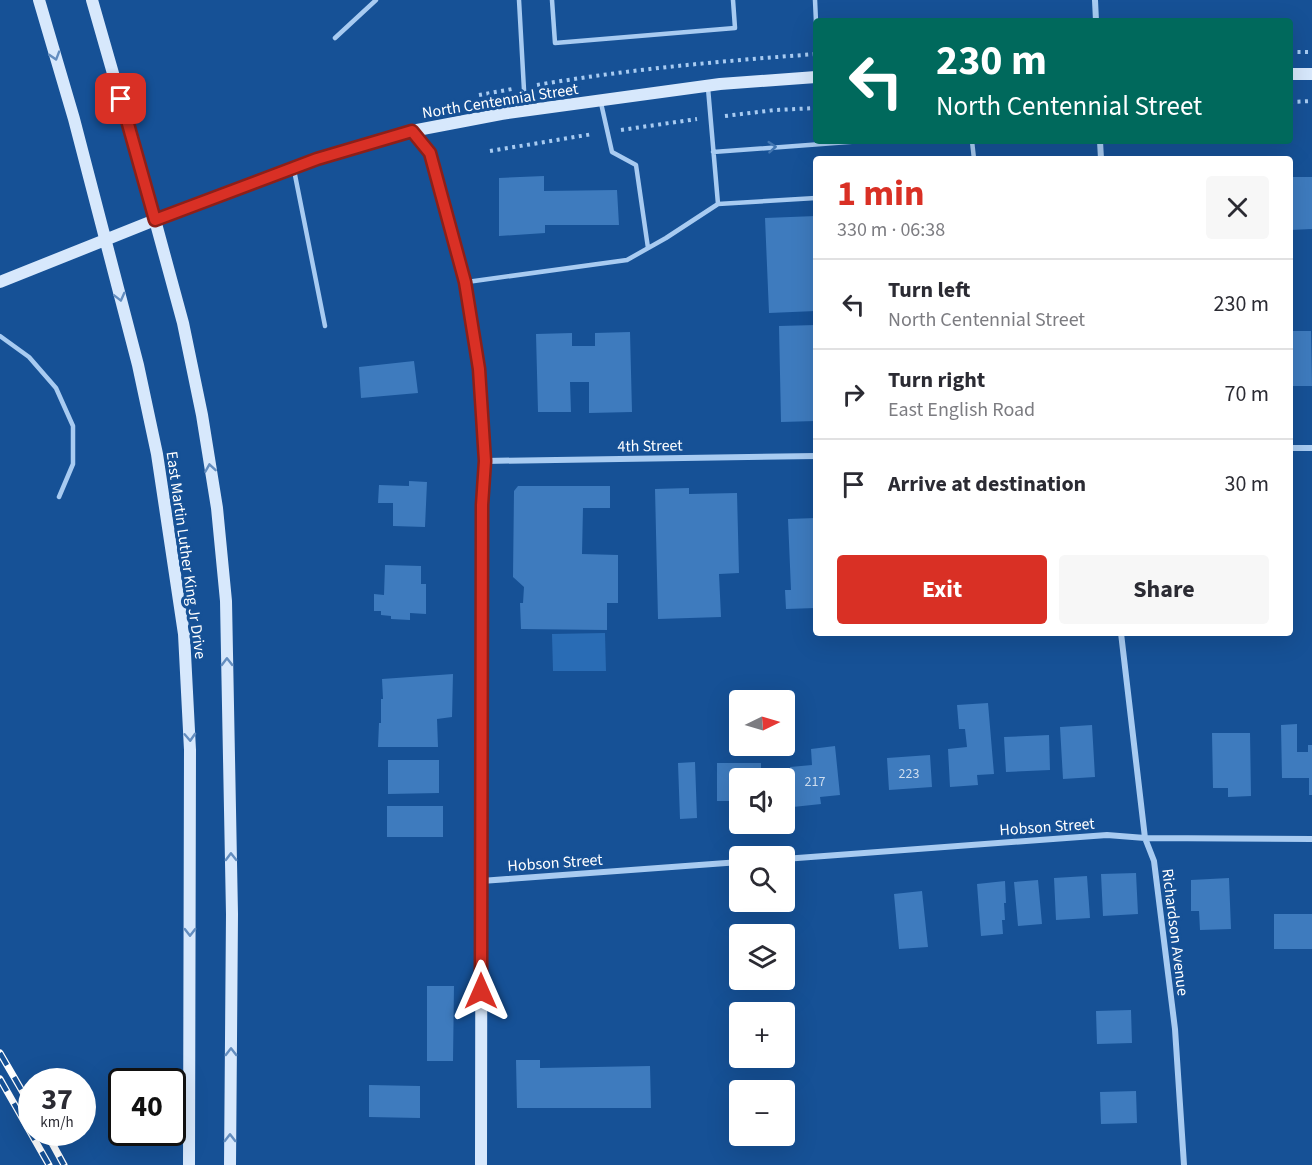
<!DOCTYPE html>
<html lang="en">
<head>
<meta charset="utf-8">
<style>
  :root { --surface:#fff; --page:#f7f7f7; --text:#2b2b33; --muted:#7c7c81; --line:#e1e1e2; --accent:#d93025 }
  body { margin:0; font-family:"Source Sans 3",sans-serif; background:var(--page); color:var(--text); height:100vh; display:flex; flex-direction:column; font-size:22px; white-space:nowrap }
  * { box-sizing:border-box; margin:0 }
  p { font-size:20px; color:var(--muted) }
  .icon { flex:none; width:33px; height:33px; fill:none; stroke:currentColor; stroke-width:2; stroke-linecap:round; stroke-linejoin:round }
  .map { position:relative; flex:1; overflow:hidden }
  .panel { position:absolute; left:813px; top:156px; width:480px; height:480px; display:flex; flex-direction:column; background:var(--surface); border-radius:6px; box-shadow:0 6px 24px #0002 }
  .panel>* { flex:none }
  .hud { position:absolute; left:813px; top:18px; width:480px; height:126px; border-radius:6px; box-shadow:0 6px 24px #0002; background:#00695c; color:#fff; overflow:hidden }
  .needle { width:39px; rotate:85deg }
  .tools { position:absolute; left:729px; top:690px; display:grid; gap:12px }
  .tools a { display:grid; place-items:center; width:66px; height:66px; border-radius:6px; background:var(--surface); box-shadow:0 6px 24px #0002; font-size:30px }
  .speed { position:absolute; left:18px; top:1068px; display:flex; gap:12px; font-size:30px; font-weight:700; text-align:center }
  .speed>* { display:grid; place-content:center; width:78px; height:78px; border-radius:50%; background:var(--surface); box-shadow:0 6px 24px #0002; line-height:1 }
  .speed small { font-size:15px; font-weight:400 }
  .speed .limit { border:3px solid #111; border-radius:9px; background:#fff; color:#111 }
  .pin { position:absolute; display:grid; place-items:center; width:51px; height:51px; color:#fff; margin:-26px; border-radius:12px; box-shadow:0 3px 9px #0006 }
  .me { position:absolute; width:66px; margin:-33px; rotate:0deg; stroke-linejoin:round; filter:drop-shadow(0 0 4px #0008) }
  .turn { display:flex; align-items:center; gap:21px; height:126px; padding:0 24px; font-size:27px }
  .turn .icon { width:78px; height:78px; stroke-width:2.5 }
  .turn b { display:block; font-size:42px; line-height:51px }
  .round { display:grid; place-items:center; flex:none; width:63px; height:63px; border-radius:6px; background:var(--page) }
  .overview { display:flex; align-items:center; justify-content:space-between; height:102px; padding:0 24px }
  h1 { font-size:36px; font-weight:700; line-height:45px; color:var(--accent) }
  .action { display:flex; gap:12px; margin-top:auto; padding:12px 24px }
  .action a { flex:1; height:69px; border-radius:6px; background:var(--accent); color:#fff; font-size:24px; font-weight:700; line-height:69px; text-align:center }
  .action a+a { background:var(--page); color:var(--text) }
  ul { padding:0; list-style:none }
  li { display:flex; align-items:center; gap:18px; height:90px; padding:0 24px; border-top:2px solid var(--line) }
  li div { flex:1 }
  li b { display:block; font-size:22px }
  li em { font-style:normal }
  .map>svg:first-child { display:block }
  .green { fill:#296cb5 }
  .building { fill:#3e7bbe }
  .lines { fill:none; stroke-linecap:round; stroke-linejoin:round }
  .path { stroke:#a8cbf1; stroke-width:4; stroke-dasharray:3 4.5; stroke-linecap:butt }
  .lane { stroke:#a8cbf1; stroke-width:4.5 }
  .street { stroke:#a8cbf1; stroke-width:6 }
  .secondary { stroke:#d7e8fc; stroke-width:12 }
  .rail-casing { stroke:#fff; stroke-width:7 }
  .rail { stroke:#165196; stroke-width:4.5; stroke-dasharray:14; stroke-linecap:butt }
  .oneway { stroke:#638dbf }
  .oneway2 { stroke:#4276b1 }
  .route-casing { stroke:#8d1f18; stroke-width:15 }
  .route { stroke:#d93025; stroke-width:10 }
  .labels { text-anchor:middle; stroke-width:6; stroke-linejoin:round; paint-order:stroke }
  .number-label { font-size:14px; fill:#cfdeef }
  .street-label { font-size:16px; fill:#fff; stroke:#165196 }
</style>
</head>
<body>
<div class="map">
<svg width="1312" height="1165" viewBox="0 0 1312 1165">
  <rect width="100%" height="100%" fill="#165196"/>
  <path class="green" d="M605,633L606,671H553L552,634Z"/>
  <path class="building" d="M544,176V191L617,190L619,225H545V233L499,236V178Z
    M1290,177H1312V229L1290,230Z
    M816,216V311L769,313L765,218Z
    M816,325V421L781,422L779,326Z
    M1292,331H1311L1312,386H1293L1292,367H1290Z
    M630,332L632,412L589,413V382H570L571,412H538L536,334L572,333V346H595V333Z
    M414,361L418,393L361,398L359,367Z
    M409,481L427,482L425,527L393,526V503H378L379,485L409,486Z
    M518,486H610V508H583L582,554L618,555V603H607V630L521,629L520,603H523L524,587L513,577L514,491Z
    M689,488V494L737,493L739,573L719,574L721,617L658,619L655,489Z
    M816,518V608L786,609L785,590H791L788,519Z
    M385,565L421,566V584H426V614L410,613V620L391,619V616L381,615V611H374V594L384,595Z
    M453,674L452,717L437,719L438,747H378L379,723H381V699H383L382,679Z
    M988,703L994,774L977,775L978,785L950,787L948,749L967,747L965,729H959L957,705Z
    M1297,724V752H1308V745H1312V795H1309V778H1282L1281,725Z
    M1092,725L1095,777L1063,779L1060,727Z
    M1212,733H1250L1251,796L1228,797V788H1213Z
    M1049,735L1050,770L1006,772L1004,737Z
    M835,746L840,795L820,797L821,804L793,807L790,767L812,765L811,749Z
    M930,755L932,787L889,790L887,758Z
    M388,760H439V793L388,794Z
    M695,762L697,818L680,819L678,763Z
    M717,763H761V778H740V801H717Z
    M387,806H443V837H387Z
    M1136,873L1138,914L1103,916L1101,874Z
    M1087,876L1090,918L1056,920L1054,878Z
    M1229,878L1231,929L1200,930L1199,911H1191V880Z
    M1038,880L1042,924L1018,926L1014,882Z
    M1005,881L1006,903H1004L1005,920H1002L1003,934L981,936L977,884Z
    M922,891L928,947L899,949L894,894Z
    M1274,914H1312V949H1274Z
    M427,986H454L453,1061H427Z
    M1131,1010L1132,1043L1097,1044L1096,1011Z
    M516,1060H540V1068L650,1066L651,1108H517Z
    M369,1085L420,1086V1118L369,1117Z
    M1136,1091L1137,1123L1101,1124L1100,1092Z"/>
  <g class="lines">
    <path class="path" d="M1290,52H1312
      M537,85C630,69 722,61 816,54
      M479,95L512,89
      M1290,102L1312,101
      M725,116L775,110L816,108
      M621,130L697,119
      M490,151L593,134"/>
    <path class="lane" d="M519,0L525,108
      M552,0L555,43L735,28L733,0
      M815,0L816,22
      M335,38L376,0
      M708,88L718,204
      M601,103L612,152L636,165L648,248
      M972,141L974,159
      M713,152L862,141
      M294,170L325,326
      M467,282L627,260L666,238L718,204L816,198
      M0,336L29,357L56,388L73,426V464L59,497"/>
    <path class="street" d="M1095,0L1096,21
      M1100,141L1101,159
      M1290,448H1312
      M485,461L816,456
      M1121,633L1145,838L1154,861L1175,1029L1184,1165
      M784,859L1107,835L1145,838L1312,839
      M481,881L740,862"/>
    <path class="secondary" d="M39,0L74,119L138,365L157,454L184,634L190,750L189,1165
      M92,0L155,220L183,323L202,415L217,508L226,601L232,914L230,1165
      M1290,74H1312
      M412,131L430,153L465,282L479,369L485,461L482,505L481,1165
      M0,282L155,220L294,168L317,159L412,131L501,114L720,84L816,77"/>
    <defs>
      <path id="rail" d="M0,1053L32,1108
        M0,1079L49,1165
        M46,1132L64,1165"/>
    </defs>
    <use href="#rail" class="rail-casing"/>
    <use href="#rail" class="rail"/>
  </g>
  <defs><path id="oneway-chevron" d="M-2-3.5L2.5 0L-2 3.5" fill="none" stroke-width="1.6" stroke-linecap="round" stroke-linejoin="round" transform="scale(1.5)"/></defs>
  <g class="oneway">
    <use href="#oneway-chevron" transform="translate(55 56) rotate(73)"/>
    <use href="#oneway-chevron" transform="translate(120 297) rotate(76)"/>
    <use href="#oneway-chevron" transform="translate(210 468) rotate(-99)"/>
    <use href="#oneway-chevron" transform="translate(227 662) rotate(-91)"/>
    <use href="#oneway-chevron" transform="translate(190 737) rotate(87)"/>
    <use href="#oneway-chevron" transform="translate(231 857) rotate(-91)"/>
    <use href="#oneway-chevron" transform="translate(190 932) rotate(90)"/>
    <use href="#oneway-chevron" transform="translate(231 1052) rotate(-90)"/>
    <use href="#oneway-chevron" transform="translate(230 1138) rotate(-90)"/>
  </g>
  <use class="oneway2" href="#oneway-chevron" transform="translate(772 147) rotate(-4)"/>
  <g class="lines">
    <defs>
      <path id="route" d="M121,99L155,220L317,159L412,131L430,153L465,282L479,369L485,461L482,505L481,991"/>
    </defs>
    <use href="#route" class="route-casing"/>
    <use href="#route" class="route"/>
  </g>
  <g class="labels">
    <g class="number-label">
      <text x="909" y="778">223</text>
      <text x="815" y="786">217</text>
    </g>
    <g class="street-label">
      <text transform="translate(500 100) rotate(-9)" y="6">North Centennial Street</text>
      <text transform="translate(650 445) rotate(-1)" y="6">4th Street</text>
      <text transform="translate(187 555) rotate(82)" y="6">East Martin Luther King Jr Drive</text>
      <text transform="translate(1047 826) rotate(-4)" y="6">Hobson Street</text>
      <text transform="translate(555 862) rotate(-4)" y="6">Hobson Street</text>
      <text transform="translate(1176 932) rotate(83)" y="6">Richardson Avenue</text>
    </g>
  </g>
</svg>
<div class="tools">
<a><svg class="needle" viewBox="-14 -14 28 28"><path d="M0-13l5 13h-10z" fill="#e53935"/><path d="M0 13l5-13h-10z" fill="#7c7c81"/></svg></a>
<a><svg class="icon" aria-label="sound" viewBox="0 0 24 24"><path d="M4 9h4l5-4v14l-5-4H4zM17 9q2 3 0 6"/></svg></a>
<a><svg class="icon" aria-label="search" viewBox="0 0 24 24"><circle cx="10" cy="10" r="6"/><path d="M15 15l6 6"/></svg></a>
<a><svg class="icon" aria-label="layers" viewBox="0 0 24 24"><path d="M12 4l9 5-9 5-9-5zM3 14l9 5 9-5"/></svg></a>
<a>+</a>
<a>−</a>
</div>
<div class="speed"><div>37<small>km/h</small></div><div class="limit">40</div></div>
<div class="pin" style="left:121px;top:99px;background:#d93025"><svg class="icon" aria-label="arrive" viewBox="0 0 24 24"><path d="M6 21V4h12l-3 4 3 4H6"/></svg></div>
<svg class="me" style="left:481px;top:991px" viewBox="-20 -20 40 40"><path d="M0-17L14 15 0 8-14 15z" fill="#d93025" stroke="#fff" stroke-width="4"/></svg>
<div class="hud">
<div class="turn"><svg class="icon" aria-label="left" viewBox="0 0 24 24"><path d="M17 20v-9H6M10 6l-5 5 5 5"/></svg><div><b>230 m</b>North Centennial Street</div></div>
</div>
<section class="panel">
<div class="overview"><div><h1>1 min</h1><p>330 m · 06:38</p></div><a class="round"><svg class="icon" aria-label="close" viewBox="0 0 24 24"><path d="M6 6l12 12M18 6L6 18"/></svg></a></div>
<ul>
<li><svg class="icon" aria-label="left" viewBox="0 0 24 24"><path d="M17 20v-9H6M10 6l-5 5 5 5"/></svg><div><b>Turn left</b><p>North Centennial Street</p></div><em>230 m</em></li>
<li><svg class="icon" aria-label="right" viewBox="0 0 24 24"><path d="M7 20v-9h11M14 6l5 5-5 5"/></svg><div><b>Turn right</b><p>East English Road</p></div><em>70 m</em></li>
<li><svg class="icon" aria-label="arrive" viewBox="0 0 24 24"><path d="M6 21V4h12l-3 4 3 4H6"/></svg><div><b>Arrive at destination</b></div><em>30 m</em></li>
</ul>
<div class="action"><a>Exit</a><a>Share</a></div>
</section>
</div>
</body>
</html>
